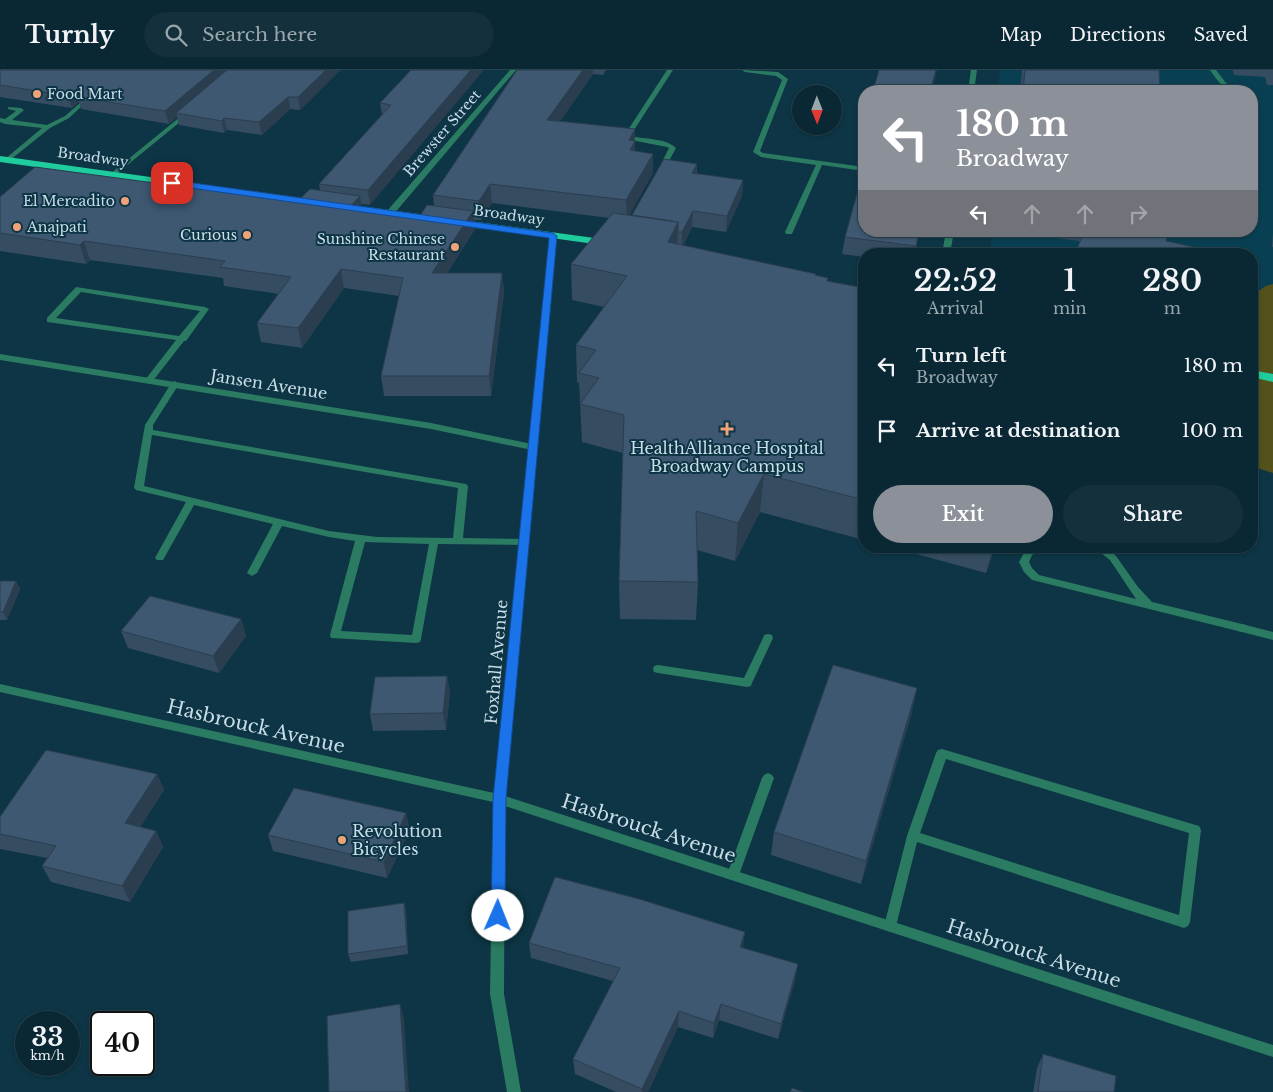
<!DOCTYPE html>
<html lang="en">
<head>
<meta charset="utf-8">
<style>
  :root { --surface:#0a2834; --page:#13303c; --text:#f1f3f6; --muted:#99a6ac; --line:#2a444f; --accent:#8c9099 }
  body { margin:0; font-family:"Libre Baskerville",serif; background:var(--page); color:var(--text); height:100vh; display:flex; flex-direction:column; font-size:19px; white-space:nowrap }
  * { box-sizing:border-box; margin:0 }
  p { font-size:16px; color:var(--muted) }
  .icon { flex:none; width:28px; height:28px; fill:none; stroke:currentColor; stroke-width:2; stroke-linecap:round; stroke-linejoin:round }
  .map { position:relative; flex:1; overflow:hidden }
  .sheet { position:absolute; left:858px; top:178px; width:400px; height:305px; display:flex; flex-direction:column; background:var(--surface); border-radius:20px; box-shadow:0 1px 4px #0004,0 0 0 1px var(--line) }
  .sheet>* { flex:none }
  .top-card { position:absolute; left:858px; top:15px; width:400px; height:152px; border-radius:20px; box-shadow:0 1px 4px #0004,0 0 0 1px var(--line); background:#8c9099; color:#fff; overflow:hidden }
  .needle { width:32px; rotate:179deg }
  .fabs { position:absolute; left:792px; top:15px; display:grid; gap:10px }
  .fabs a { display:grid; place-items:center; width:50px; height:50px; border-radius:50%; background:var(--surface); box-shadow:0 1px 4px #0004,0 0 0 1px var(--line); font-size:25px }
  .speed { position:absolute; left:15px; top:941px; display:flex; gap:10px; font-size:25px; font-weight:700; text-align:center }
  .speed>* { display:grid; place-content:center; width:65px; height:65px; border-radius:50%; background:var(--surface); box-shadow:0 1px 4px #0004,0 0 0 1px var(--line); line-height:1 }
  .speed small { font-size:12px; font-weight:400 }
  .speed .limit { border:2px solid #111; border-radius:8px; background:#fff; color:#111 }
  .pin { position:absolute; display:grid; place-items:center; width:42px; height:42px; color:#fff; margin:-21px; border-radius:10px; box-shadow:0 2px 8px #0006 }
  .me { position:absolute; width:55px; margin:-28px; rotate:1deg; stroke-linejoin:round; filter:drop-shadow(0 0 4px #0008) }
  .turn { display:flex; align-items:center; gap:18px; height:105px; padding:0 15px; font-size:22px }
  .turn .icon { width:65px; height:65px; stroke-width:2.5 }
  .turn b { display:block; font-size:35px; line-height:42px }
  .lanes { display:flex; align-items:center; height:48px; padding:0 15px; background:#0003; justify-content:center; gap:25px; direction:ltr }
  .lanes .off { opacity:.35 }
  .eta { display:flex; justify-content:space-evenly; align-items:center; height:85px; text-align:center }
  .eta b { font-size:30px; font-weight:600; line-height:35px }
  .action { display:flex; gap:10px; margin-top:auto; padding:10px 15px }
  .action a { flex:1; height:58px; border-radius:30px; background:var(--accent); color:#fff; font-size:20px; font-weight:600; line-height:58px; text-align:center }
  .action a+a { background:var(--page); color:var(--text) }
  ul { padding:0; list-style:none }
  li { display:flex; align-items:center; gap:15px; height:65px; padding:0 15px }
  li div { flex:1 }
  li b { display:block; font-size:19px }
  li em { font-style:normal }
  header { display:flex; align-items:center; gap:30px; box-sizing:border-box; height:70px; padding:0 25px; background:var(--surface); border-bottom:1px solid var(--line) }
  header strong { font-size:24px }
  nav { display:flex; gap:28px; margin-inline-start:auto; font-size:18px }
  .search { width:350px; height:45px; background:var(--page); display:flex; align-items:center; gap:12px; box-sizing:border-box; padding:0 18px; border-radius:28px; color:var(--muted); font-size:19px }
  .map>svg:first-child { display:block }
  .built { fill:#093f52 }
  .green { fill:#53521a }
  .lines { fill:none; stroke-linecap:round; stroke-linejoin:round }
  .service { fill:#2a7b61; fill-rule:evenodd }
  .minor { fill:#2a7b61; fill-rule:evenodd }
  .tertiary { fill:#2a7b61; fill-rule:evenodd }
  .trunk { fill:#1ecc9e; fill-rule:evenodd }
  .wall { fill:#354c61 }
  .shaded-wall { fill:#2b3e4f }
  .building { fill:#3e5871; stroke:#2b3e4f }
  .route { fill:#1a73e8; stroke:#114b97 }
  .poi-dot { fill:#f0a279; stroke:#0d3545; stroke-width:2 }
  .labels { text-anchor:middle; stroke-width:4; stroke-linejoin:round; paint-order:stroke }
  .far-poi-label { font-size:14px; fill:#c8dde7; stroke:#0d3545; text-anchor:end }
  .far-street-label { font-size:14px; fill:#c8dde7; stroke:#0d3545 }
  .street-label { font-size:16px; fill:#c8dde7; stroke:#0d3545 }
  .poi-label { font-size:16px; fill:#c8dde7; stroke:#0d3545 }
  .near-street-label { font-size:19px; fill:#c8dde7; stroke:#0d3545 }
</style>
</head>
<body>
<header>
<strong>Turnly</strong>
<div class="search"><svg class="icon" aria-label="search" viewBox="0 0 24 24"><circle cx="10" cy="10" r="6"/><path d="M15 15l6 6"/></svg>Search here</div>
<nav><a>Map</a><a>Directions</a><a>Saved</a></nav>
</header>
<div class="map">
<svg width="1273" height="1022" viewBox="0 0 1273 1022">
  <rect width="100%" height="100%" fill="#0d3545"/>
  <path class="built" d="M1000,0H1273V282L1251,277V184H991V161H1251V21H997Z"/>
  <path class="green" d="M1273,214V403L1251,396V226L1266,216Z"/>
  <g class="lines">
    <path class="service" d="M667,0H673L632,63L635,67C648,69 667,69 676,78L664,100L661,102L658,100L669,78L667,77L631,70L626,63Z
      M742,0L778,2L788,9L760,81L763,83L864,97V101L822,95L792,164H786L785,162L816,95L761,87L753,82L782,10L776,6L745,2Z
      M1210,0H1216L1226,13L1237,21C1224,21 1217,10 1210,0Z
      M80,33L83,35L69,48L50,58L9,91H5V89L42,58L5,54L0,52V48L5,49L16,41L8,39V37L21,38L24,40L12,50L47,55L65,46Z
      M76,217L205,237L209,239L186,271H184L152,312L149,313L145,310L176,270L47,252V248ZM81,222L200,241L179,266L56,248Z
      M175,311L179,314L153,355V360L466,414L468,416L463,468L523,469L528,472L523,475L438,474L421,569L420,572L416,573L331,568L330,565L355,471L329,467L282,456L257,503L252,506L247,503L273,454L194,435L163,490H157L155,488L186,432L136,420L134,418L145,355L172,312ZM152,365L458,418L453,468L377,467L329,461L144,416ZM365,472L429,474L412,565L341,561Z
      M1034,476H1048L1032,485L1029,492L1032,498L1039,505L1136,529L1110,490L1092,476H1105L1116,486L1138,517L1152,532L1242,554L1246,555L1247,558L1246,561L1242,562L1032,510L1024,502L1019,492L1025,481Z
      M768,564L772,565L773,568L752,613L751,616L747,617L658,603L654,602L653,599L654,596L658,595L744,608L763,568L764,565Z
      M942,679L1199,756L1201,760L1190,852L1188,856L1184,858L917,772L896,856L894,860L890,862L886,860L884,856L907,766L936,683L938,680ZM946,689L1189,763L1179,845L920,763Z
      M768,703L772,705L774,708L739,805L737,809L733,810L729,809L727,805L762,708L764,705Z"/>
    <path class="minor" d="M510,0H516L393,145H387V141Z
      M971,0H977L974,21H968Z
      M186,42L191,43L114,106H110V104Z
      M946,161H954L950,184H942Z
      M0,284L431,353L532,374L537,377L532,380L431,359L0,290Z
      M1242,554L1273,562V570L1238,561L1237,558L1238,555Z"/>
    <path class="tertiary" d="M550,164H553L557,166L505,726L1273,975V987L505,736L504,924L521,1022H507L490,924L493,732L0,622V614L494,723Z"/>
    <path class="trunk" d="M0,86L316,130L321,133L316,136L0,92Z
      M345,134L609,170L614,173L609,176L341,139V135Z
      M1251,300L1273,304V312L1251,307Z"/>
  </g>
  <path class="wall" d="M0,0H340L300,40L290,39L262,65L227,60L224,63L179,55L177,47L169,54L81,39L79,32L72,38L0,27Z
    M411,0L370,135L361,134L362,141L418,149L434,136L433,125L517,0H606L603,5L593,4L560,51L635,59V81L653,84V103L629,145H632L697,94V104L743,110L742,126L726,162L692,157L683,176L816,204V206L828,211L864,218V470L760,442L735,491L697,480L698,512L696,550L620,549L619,511L623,383L582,372L579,313L577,312L576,275L604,237L572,230L571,194L609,148L492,133L481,150H474L475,159L447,203H502L504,222L491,326H384L381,306L399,226L344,218L302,278L261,272L257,253L279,224L224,216L223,208L90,190L86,194L0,181V127L297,132L320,120L319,114L382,45L380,33Z
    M1022,0H1159L1160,21H1020Z
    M1233,0H1273V15H1267L1265,7L1234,5Z
    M864,161H919L915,184H864V187L842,184L845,167Z
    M1004,161H1164L1166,171L1192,184H1076L1080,171L1004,162Z
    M1273,163V177H1272Z
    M887,476H995L986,503Z
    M0,511H16L20,519L7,550H0Z
    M241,549L246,566L219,603L128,578L121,561Z
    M447,606L450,623L446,660L373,661L370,644Z
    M912,642L861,814L771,785L774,762Z
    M157,704L164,720L140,757L156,761L163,777L130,832L51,812L42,796L47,788L0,779V747Z
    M410,759L387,808L273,781L268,765Z
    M404,833L406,841L408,884L351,892L348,884Z
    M529,873L743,878L795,910L778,969L719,950L713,968L678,957L648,1022H616L575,1004L573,989L613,911L531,888Z
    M1043,984L1114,1022H1033L1037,998Z"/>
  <path class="shaded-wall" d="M214,0H231L176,43L177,47L169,54L165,41Z
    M326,0H340L300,40L298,27Z
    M471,0H484L370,135L368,120Z
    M583,0H593V4L548,69L547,50Z
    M936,0H937L932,21H930Z
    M76,19L79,27H77L79,32L72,38L68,26Z
    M288,27L290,39L262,65L259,52Z
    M224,48L227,60L224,63L222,51Z
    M635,59V90L630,99L629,70Z
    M653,84V103L627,150L626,130Z
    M697,94L696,109L692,103Z
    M743,110L742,126L726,162L727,146Z
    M490,114L492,133L481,150L479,131Z
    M360,126L363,144L348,139Z
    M473,141L475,159L434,222L432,203Z
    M693,141L692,157L682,178V162Z
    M678,152L677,187L668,172Z
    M84,171L90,190L86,194L80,175Z
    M341,199L344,218L302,278L298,258Z
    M502,203L504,222L491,326L489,306Z
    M764,404L760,442L735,491L738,453Z
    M993,476H995L986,503Z
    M16,511L20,519L7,550L3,542Z
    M241,549L246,566L219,603L213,586Z
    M447,606L450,623L446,660L443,643Z
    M917,618L912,642L861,814L866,791Z
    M157,704L164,720L132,770L125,753Z
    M406,743L410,759L387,808L384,792Z
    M156,761L163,777L130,832L122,816Z
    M404,833L406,841L408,884L407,876Z
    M745,862L743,878L740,877Z
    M798,894L795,910L778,969L781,954Z
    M400,934L404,949L409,1022H406Z
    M721,934L719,950L713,968L714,953Z
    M679,941L678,957L648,1022H642V1019Z"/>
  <path class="building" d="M0,0H214L165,41L77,27L81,23L76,19L68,26L0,15Z
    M227,0H326L298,27H288L259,52L224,48L222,51L176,43Z
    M411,0H471L368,120L319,114L391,35L380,33Z
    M517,0H583L547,50L635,59L629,70L635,71L630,80L653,84L626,130L490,114L479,131L433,125Z
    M879,0H936L930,21H873Z
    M1025,0H1159L1160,21H1023Z
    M664,89L697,94L692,103L743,110L727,146L693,141L682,162H678V152L632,145Z
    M35,97L297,132L310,119L360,126L348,139L418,149L427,135L473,141L432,203H502L489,306H381L403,208L341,199L298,258L257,253L291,207L220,197L225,191L84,171L80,175L0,163V127Z
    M864,99V161H919L916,176L845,167Z
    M613,143L678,152L668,172L816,204L815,205L828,208L827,211L864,218V430L764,404L738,453L696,441L698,512L619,511L624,345L580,334L599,308L579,303L596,280L576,275L627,206L571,194Z
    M1084,161H1164L1168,162L1166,171L1194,177L1192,184H1083L1076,182Z
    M0,511H16L3,542H0Z
    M150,526L241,549L213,586L121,561Z
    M833,595L917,618L866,791L774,762Z
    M447,606L443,643L370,644L375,607Z
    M46,680L157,704L125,753L156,761L122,816L42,796L56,776L0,764V747Z
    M294,718L406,743L384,792L268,765Z
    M555,807L639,829L745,862L740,877L798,894L781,954L721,934L714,953L679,941L642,1019L573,989L620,898L529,873Z
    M404,833L407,876L348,884V841Z
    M400,934L406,1022H329L327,946Z
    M1043,984L1116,1006L1114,1022H1038Z
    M792,1018L803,1022H790Z"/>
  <path class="route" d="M172,110L553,163L557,166L506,729L505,846L503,851L498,853L493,851L491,846L493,729L549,168L169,115L168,113Z"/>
  <g class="poi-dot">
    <circle cx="37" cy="24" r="5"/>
    <circle cx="125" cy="131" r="5"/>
    <circle cx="17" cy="157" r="5"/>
    <circle cx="247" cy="165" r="5"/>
    <circle cx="455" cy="177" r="5"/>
    <path d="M724.5 351.5h5v5h5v5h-5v5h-5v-5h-5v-5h5z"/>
    <circle cx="342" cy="770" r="5"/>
  </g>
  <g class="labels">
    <g class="far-poi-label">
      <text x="47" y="29" text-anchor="start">Food Mart</text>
      <text x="115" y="136">El Mercadito</text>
      <text x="27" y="162" text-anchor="start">Anajpati</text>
      <text x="237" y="170">Curious</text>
      <text x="445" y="174">Sunshine Chinese<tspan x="445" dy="16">Restaurant</tspan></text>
    </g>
    <g class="far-street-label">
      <text transform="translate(442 63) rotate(-49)" y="5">Brewster Street</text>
      <text transform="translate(93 87) rotate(8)" y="5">Broadway</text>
      <text transform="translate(509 145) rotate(8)" y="5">Broadway</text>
    </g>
    <g class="street-label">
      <text transform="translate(269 314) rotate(9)" y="6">Jansen Avenue</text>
      <text transform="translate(496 592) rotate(-85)" y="6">Foxhall Avenue</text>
    </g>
    <g class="poi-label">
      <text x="727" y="384">HealthAlliance Hospital<tspan x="727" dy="18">Broadway Campus</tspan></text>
      <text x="352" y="767" text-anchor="start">Revolution<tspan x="352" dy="18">Bicycles</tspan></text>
    </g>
    <g class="near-street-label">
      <text transform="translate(256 656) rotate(13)" y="7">Hasbrouck Avenue</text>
      <text transform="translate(649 758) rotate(18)" y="7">Hasbrouck Avenue</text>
      <text transform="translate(1034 883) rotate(18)" y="7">Hasbrouck Avenue</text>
    </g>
  </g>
</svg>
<div class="fabs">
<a><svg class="needle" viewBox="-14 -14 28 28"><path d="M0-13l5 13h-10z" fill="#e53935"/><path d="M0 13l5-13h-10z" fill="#99a6ac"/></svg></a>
</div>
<div class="speed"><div>33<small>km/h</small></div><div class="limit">40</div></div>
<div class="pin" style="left:172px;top:113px;background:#d93025"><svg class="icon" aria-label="arrive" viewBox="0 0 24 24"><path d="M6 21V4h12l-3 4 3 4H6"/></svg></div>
<svg class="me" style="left:498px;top:846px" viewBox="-20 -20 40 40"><circle r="19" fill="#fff"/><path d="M0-13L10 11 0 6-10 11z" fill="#1a73e8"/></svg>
<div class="top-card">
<div class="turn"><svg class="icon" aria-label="left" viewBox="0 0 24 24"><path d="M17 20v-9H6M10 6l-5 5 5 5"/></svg><div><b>180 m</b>Broadway</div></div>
<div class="lanes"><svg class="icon" aria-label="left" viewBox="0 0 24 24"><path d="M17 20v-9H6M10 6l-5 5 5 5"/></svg><svg class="icon off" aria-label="ahead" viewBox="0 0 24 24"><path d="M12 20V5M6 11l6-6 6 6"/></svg><svg class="icon off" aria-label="ahead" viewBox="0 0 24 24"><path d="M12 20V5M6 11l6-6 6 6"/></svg><svg class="icon off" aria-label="right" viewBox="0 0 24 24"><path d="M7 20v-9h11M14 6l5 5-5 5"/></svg></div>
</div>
<section class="sheet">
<div class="eta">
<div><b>22:52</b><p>Arrival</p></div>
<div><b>1</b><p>min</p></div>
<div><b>280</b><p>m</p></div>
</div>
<ul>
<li><svg class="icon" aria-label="left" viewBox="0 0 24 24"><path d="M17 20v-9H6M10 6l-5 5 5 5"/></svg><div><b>Turn left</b><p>Broadway</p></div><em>180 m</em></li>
<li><svg class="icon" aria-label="arrive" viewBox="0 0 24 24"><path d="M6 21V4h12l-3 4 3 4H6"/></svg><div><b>Arrive at destination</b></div><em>100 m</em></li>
</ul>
<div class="action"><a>Exit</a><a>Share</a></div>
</section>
</div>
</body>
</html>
